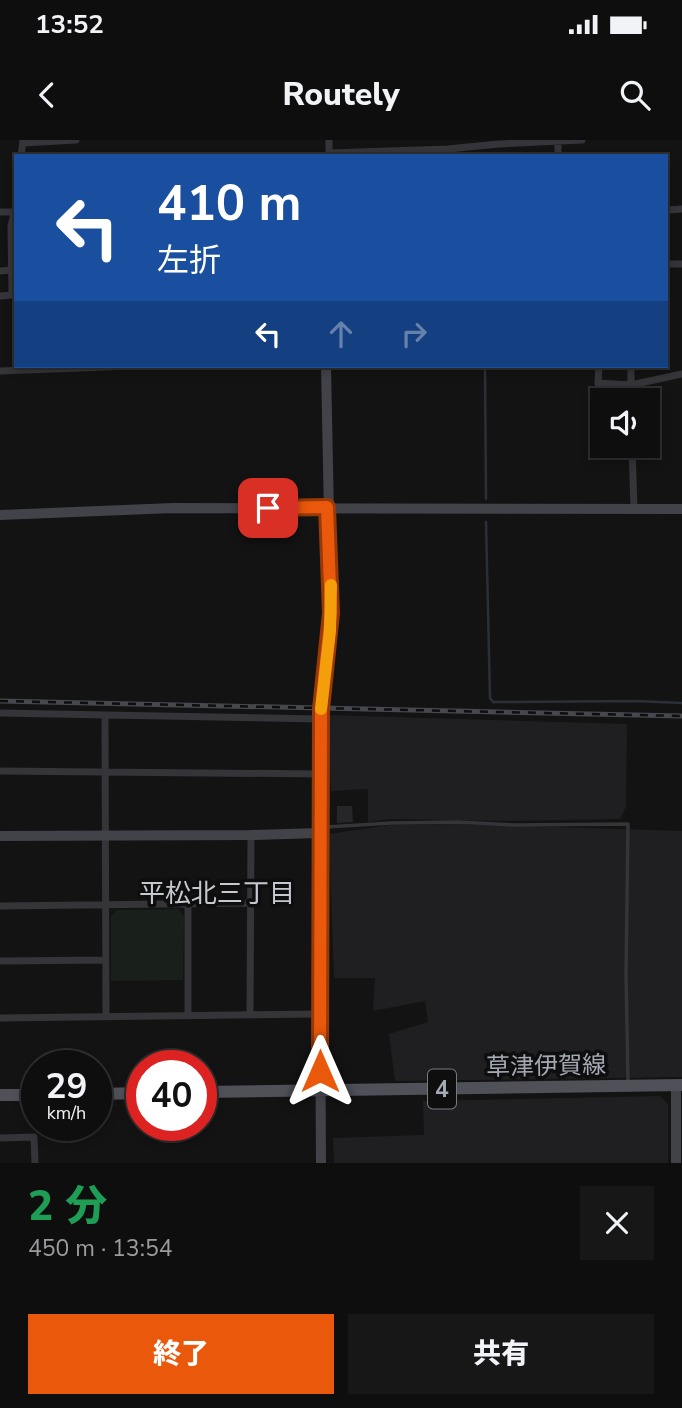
<!DOCTYPE html>
<html lang="ja">
<head>
<meta charset="utf-8">
<style>
  :root { --surface:#0e0e0f; --page:#171718; --text:#f1f3f6; --muted:#9b9c9e; --line:#2e2e2f; --accent:#ea580c }
  body { margin:0; font-family:"Nunito Sans","Noto Sans JP",sans-serif; background:var(--page); color:var(--text); height:100vh; display:flex; flex-direction:column; font-size:26px; white-space:nowrap }
  * { box-sizing:border-box; margin:0 }
  p { font-size:23px; color:var(--muted) }
  .icon { flex:none; width:38px; height:38px; fill:none; stroke:currentColor; stroke-width:2; stroke-linecap:round; stroke-linejoin:round }
  .map { position:relative; height:1023px; overflow:hidden }
  .drawer { display:flex; flex-direction:column; background:var(--surface); flex:1 }
  .drawer>* { flex:none }
  .banner { position:absolute; left:14px; top:14px; width:654px; height:214px; border-radius:0px; box-shadow:0 4px 10px #0003,0 0 0 2px var(--line); background:#1a4fa0; color:#fff; overflow:hidden }
  .fabs { position:absolute; left:590px; top:248px; display:grid; gap:14px }
  .fabs a { display:grid; place-items:center; width:70px; height:70px; border-radius:0px; background:var(--surface); box-shadow:0 4px 10px #0003,0 0 0 2px var(--line); font-size:35px }
  .speed { position:absolute; left:21px; top:910px; display:flex; gap:14px; font-size:35px; font-weight:700; text-align:center }
  .speed>* { display:grid; place-content:center; width:91px; height:91px; border-radius:50%; background:var(--surface); box-shadow:0 4px 10px #0003,0 0 0 2px var(--line); line-height:1 }
  .speed small { font-size:18px; font-weight:400 }
  .speed .limit { border:10px solid #d22; background:#fff; color:#111 }
  .pin { position:absolute; display:grid; place-items:center; width:60px; height:60px; color:#fff; margin:-30px; border-radius:14px; box-shadow:0 4px 10px #0006 }
  .me { position:absolute; width:77px; margin:-38px; rotate:0deg; stroke-linejoin:round; filter:drop-shadow(0 0 5px #0008) }
  .turn { display:flex; align-items:center; gap:24px; height:147px; padding:0 28px; font-size:32px }
  .turn .icon { width:91px; height:91px; stroke-width:2.5 }
  .turn b { display:block; font-size:49px; line-height:60px }
  .lanes { display:flex; align-items:center; height:66px; padding:0 28px; background:#0003; justify-content:center; gap:35px; direction:ltr }
  .lanes .off { opacity:.35 }
  .round { display:grid; place-items:center; flex:none; width:74px; height:74px; border-radius:0px; background:var(--page) }
  .head { display:flex; align-items:center; justify-content:space-between; height:119px; padding:0 28px }
  h1 { font-size:42px; font-weight:800; line-height:52px; color:#1e9e55 }
  .primary-button { display:flex; gap:14px; margin-top:auto; padding:14px 28px }
  .primary-button a { flex:1; height:80px; border-radius:0px; background:var(--accent); color:#fff; font-size:28px; font-weight:800; line-height:80px; text-align:center }
  .primary-button a+a { background:var(--page); color:var(--text) }
  .status { display:flex; justify-content:space-between; align-items:center; height:49px; padding:0 35px; background:var(--surface); direction:ltr }
  .status svg { height:19px; fill:currentColor }
  header { display:flex; justify-content:space-between; align-items:center; height:91px; padding:0 28px; background:var(--surface); font-size:32px; font-weight:800 }
  .map>svg:first-child { display:block }
  .built { fill:#1f1f21 }
  .green { fill:#191f1b }
  .lines { fill:none; stroke-linecap:round; stroke-linejoin:round }
  .stream { stroke:#2a3037; stroke-width:2.5 }
  .building { fill:#262628 }
  .lane { stroke:#343439; stroke-width:3.5 }
  .street { stroke:#343439; stroke-width:7 }
  .secondary { stroke:#424349; stroke-width:10 }
  .primary { stroke:#505158; stroke-width:12 }
  .rail-casing { stroke:#47484e; stroke-width:5 }
  .rail { stroke:#0e0e0f; stroke-width:2.5; stroke-dasharray:8; stroke-linecap:butt }
  .route-casing { stroke:#983908; stroke-width:18 }
  .route { stroke:#ea580c; stroke-width:12 }
  .slow { stroke:#f59e0b; stroke-width:12 }
  .labels { text-anchor:middle; stroke-width:7; stroke-linejoin:round; paint-order:stroke }
  .shield { fill:#0e0e0f; stroke:#787a82; stroke-width:2 }
  .shield-label { font-size:23px; font-weight:bold; fill:#a5a9b4 }
  .street-label { font-size:24px; fill:#a5a9b4; stroke:#0e0e0f }
  .neighbourhood-label { font-size:26px; fill:#c6c8d0; stroke:#0e0e0f }
</style>
</head>
<body>
<div class="status"><b>13:52</b><svg viewBox="0 0 49 12"><path d="M0 12V9h3v3zM5 12V6h3v6zM10 12V3h3v9zM15 12V0h3v12zM26 1h20v11H26zM47 4h2v5h-2z"/></svg></div>
<header><svg class="icon" aria-label="back" viewBox="0 0 24 24"><path d="M15 5l-7 7 7 7"/></svg>Routely<svg class="icon" aria-label="search" viewBox="0 0 24 24"><circle cx="10" cy="10" r="6"/><path d="M15 15l6 6"/></svg></header>
<div class="map">
<svg width="682" height="1023" viewBox="0 0 682 1023">
  <rect width="100%" height="100%" fill="#131314"/>
  <path class="built" d="M326,575L627,584L626,667L620,679L503,681L390,679L368,682V649L331,651Z
    M459,684L682,691V937L395,941L389,894L428,882L425,861L373,871L375,838H334L329,694L390,685Z
    M660,956L668,964V1023H334L333,998L424,995L423,961Z"/>
  <path class="green" d="M179,769L184,777L183,840L111,841V776L117,770Z"/>
  <g class="lines">
    <path class="stream" d="M485,226L486,359
      M486,382L490,558L493,562L636,561L682,563"/>
  </g>
  <path class="building" d="M337,666H352L353,682L337,683Z"/>
  <g class="lines">
    <path class="lane" d="M321,691L327,687L391,683L458,682L515,685L628,684L626,834L628,941"/>
    <path class="street" d="M558,0V16
      M23,3L76,0
      M329,13L448,9L499,4L582,0
      M21,16L23,1
      M329,16V0
      M667,70L682,69
      M0,72H16
      M667,124H682
      M0,131L11,130
      M0,156L12,155L11,86L16,65
      M599,226L598,243L631,245L682,234
      M631,226V261
      M0,231L133,226
      M632,306L634,369
      M0,573L321,579
      M105,575L106,876
      M0,631L321,634
      M0,766L250,763
      M0,821L106,820
      M250,875L251,695
      M188,876V765
      M0,878L320,874
      M0,998L34,997L35,1023"/>
    <path class="secondary" d="M0,375L173,368L682,369
      M0,696L251,695L319,693
      M676,946V1023
      M321,1023L319,693L321,569L331,473L326,226"/>
    <path class="primary" d="M201,952L682,945
      M96,954L142,953
      M0,955H37"/>
    <defs>
      <path id="rail" d="M0,561L682,576"/>
    </defs>
    <use href="#rail" class="rail-casing"/>
    <use href="#rail" class="rail"/>
  </g>
  <g class="lines">
    <defs>
      <path id="route" d="M268,368L327,367L331,473L321,569L320,931"/>
    </defs>
    <use href="#route" class="route-casing"/>
    <use href="#route" class="route"/>
    <path class="slow" d="M321,569L330,491L331,445"/>
  </g>
  <g class="labels">
    <rect class="shield" x="428" y="929.5" width="28" height="39" rx="5"/>
    <g class="shield-label">
      <text x="442" y="957">4</text>
    </g>
    <g class="street-label">
      <text transform="translate(546 926) rotate(-1)" y="8">草津伊賀線</text>
    </g>
    <g class="neighbourhood-label">
      <text x="217" y="762">平松北三丁目</text>
    </g>
  </g>
</svg>
<div class="fabs">
<a><svg class="icon" aria-label="sound" viewBox="0 0 24 24"><path d="M4 9h4l5-4v14l-5-4H4zM17 9q2 3 0 6"/></svg></a>
</div>
<div class="speed"><div>29<small>km/h</small></div><div class="limit">40</div></div>
<div class="pin" style="left:268px;top:368px;background:#d93025"><svg class="icon" aria-label="arrive" viewBox="0 0 24 24"><path d="M6 21V4h12l-3 4 3 4H6"/></svg></div>
<svg class="me" style="left:320px;top:931px" viewBox="-20 -20 40 40"><path d="M0-17L14 15 0 8-14 15z" fill="#ea580c" stroke="#fff" stroke-width="4"/></svg>
<div class="banner">
<div class="turn"><svg class="icon" aria-label="left" viewBox="0 0 24 24"><path d="M17 20v-9H6M10 6l-5 5 5 5"/></svg><div><b>410 m</b>左折</div></div>
<div class="lanes"><svg class="icon" aria-label="left" viewBox="0 0 24 24"><path d="M17 20v-9H6M10 6l-5 5 5 5"/></svg><svg class="icon off" aria-label="ahead" viewBox="0 0 24 24"><path d="M12 20V5M6 11l6-6 6 6"/></svg><svg class="icon off" aria-label="right" viewBox="0 0 24 24"><path d="M7 20v-9h11M14 6l5 5-5 5"/></svg></div>
</div>
</div>
<section class="drawer">
<div class="head"><div><h1>2 分</h1><p>450 m · 13:54</p></div><a class="round"><svg class="icon" aria-label="close" viewBox="0 0 24 24"><path d="M6 6l12 12M18 6L6 18"/></svg></a></div>
<div class="primary-button"><a>終了</a><a>共有</a></div>
</section>
</body>
</html>
